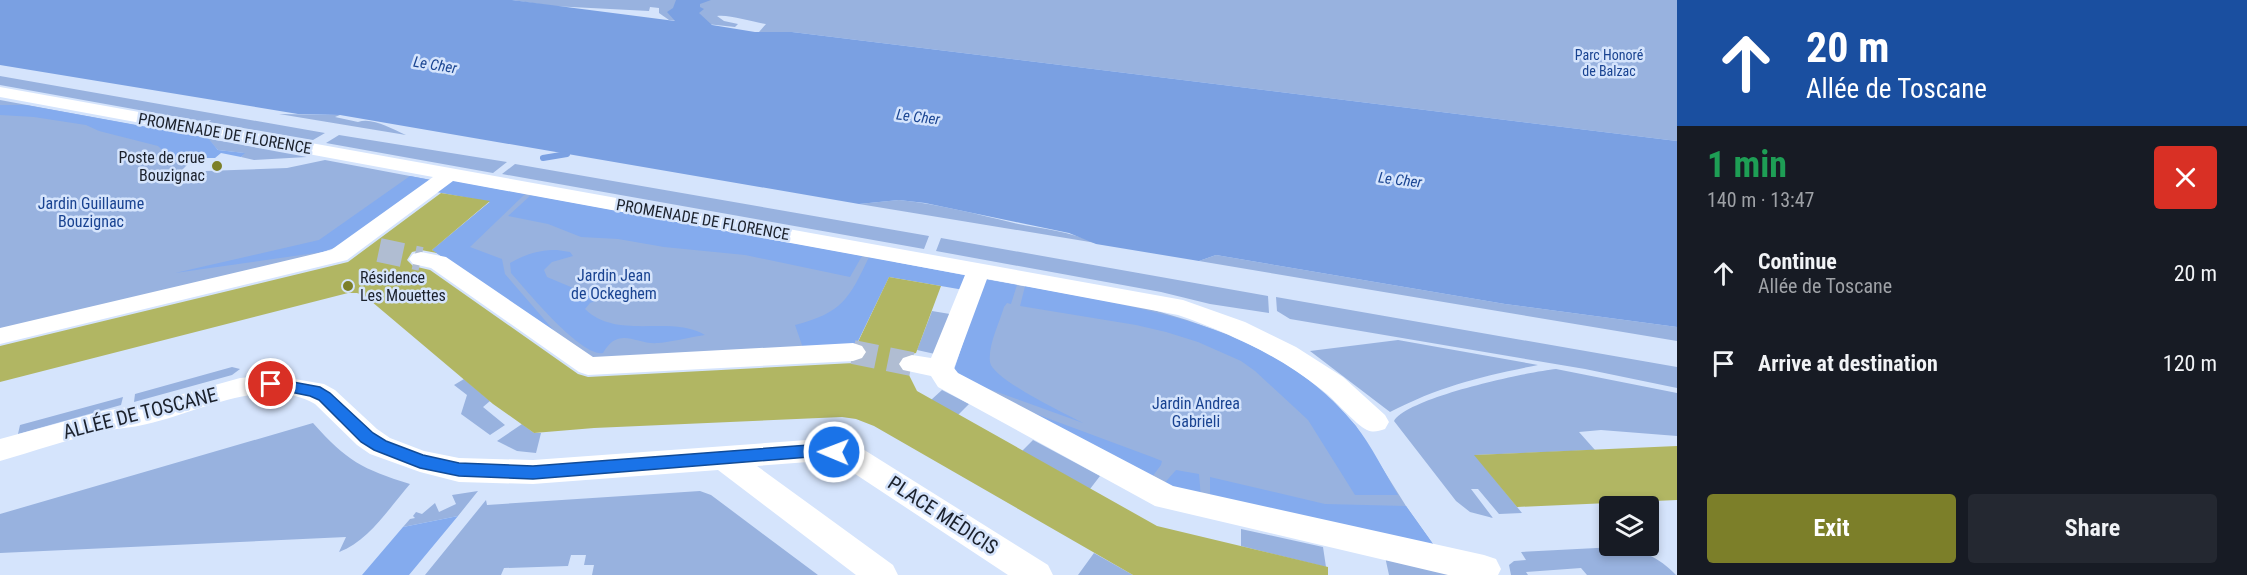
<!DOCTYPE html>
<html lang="en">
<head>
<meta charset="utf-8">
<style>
  :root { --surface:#171b24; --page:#242831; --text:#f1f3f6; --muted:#9ea1a6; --accent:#7c7f29 }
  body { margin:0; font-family:"Roboto Condensed",sans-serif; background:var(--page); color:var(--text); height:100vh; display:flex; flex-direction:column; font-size:22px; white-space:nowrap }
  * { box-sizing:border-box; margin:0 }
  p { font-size:20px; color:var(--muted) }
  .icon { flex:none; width:33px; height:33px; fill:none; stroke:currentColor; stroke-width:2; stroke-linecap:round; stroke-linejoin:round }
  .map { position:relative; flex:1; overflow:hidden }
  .side { display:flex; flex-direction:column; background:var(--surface); width:570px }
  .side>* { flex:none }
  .guide { background:#1a4fa0; color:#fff; overflow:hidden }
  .buttons { position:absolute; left:1599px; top:496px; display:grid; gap:12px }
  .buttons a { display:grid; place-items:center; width:60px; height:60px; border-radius:6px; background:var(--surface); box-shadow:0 3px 9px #0003; font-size:30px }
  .pin { position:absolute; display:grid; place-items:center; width:51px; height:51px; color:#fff; margin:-26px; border:3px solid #fff; border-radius:50%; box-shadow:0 2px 6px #0007 }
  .me { position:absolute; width:66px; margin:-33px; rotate:271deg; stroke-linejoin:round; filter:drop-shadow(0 0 4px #0008) }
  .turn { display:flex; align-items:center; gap:21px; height:126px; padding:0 30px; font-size:27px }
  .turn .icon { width:78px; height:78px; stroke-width:2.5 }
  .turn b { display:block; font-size:42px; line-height:51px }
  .round { display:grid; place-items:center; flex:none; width:63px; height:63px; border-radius:6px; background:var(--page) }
  .head { display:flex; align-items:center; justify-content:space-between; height:102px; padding:0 30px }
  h1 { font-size:36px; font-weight:700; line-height:45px; color:#1e9e55 }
  .cta { display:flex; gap:12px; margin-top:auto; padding:12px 30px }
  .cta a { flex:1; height:69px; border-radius:6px; background:var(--accent); color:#fff; font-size:24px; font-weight:700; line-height:69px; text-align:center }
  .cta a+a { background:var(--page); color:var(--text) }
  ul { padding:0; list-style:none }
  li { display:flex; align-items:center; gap:18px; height:90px; padding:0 30px }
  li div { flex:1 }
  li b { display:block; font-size:22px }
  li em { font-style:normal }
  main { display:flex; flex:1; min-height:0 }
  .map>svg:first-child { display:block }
  .green { fill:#98b2df }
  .forest { fill:#84abee }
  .water { fill:#7aa0e2 }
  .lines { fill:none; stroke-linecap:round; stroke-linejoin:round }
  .stream { stroke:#7aa0e2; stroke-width:6 }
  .building { fill:#b1b663 }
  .street-tunnel { stroke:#b0bdd2; stroke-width:24; stroke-dasharray:24 12; stroke-linecap:butt }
  .street { fill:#fff; fill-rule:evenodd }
  .route { fill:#1a73e8; stroke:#114b97; stroke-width:1.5 }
  .poi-dot { fill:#7c7f29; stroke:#d5e4fc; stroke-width:2 }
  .labels { text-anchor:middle; stroke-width:5; stroke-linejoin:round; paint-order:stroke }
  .far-park-label { font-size:14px; fill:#194391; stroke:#d5e4fc }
  .far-water-label { font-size:15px; font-style:italic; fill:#1a4592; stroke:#d5e4fc }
  .street-label { font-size:16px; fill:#1b212c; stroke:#d5e4fc }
  .poi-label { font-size:16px; fill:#1b212c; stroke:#d5e4fc; text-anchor:end }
  .park-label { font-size:16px; fill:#194391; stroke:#d5e4fc }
  .near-street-label { font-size:20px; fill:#1b212c; stroke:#d5e4fc }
</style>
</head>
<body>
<main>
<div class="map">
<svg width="1677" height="575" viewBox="0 0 1677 575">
  <rect width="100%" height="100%" fill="#d5e4fc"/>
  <path class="green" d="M512,0H1677V141L792,32H759L766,24C753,22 728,14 717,16L724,21L738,24L735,27L669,20L659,13V8L650,7L649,11L552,6Z
    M0,76L325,133L313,140L209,122L211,120L200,121L0,85Z
    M0,100L307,157L254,160L241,157L244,153L218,150L208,139L194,158L175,177L177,178L199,177L206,171L287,168L325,160L431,180L346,244L313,255L0,330Z
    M279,114L340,115L335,117L358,122C372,117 390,128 406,135Z
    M339,135L507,162L493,173L326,143Z
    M515,164L929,236L924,249L502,174Z
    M504,190L896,262L856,345L593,358L432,250Z
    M899,200C939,204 976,214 1014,223C1042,229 1070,231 1096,243L859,204Z
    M941,238L1268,296L1269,313L1210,304L1161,292L936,251Z
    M1216,255L1505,304L1677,327V341L1199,261Z
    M984,279L1147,308L1187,320L1229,335L1306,379L1333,401L1356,426L1406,506L1438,551L1168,491L972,383Z
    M1276,297L1677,367V388L1585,369L1290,319L1277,311Z
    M932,311L950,314L935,354L917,350Z
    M1398,340L1538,365C1483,376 1440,386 1390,412L1310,351Z
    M232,367L240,369L232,375L134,402L135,394Z
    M1556,369L1677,393V436L1601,430L1579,432L1595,450L1475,455L1522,513L1499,514L1478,489H1471L1493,518L1470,512L1456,501L1394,421C1408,397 1527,372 1556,369Z
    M464,379L490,401L483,407L505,425L490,435L461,414L467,395L454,385Z
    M942,390L969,404L958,415L931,400Z
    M123,397L121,405L18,434L20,425Z
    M313,423C347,461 362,469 410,484C389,508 369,541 339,552L346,537L0,553V514Z
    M522,424L534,433H541L536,453L517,451L497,441Z
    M1033,440L1100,476L1090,489L1022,451Z
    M478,491L458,516L403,527L410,519L415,518L413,516L416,512L422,514L435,503L439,512L456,504L452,495Z
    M700,491L711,495L818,575H592L594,565H584L586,555H571L568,566L504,568L501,575H425L486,500L487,505Z
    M1241,529L1323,547L1326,567L1241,546Z
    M1616,547C1640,549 1659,557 1676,575H1587L1581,568L1526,572L1528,575H1511L1509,565L1514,561L1526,560L1521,552Z
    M1384,552L1456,575H1389Z
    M1094,553L1133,575H1078Z"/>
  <path class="forest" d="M0,105H26L208,138L218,150L245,153L241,157L221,153L215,158H194L188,164L174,161L158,146L99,131L86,125L34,117L0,115Z
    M410,176L431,180L346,244L322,252L175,273L319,240Z
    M446,179L525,194L470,247L502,259L505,274L556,333L432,250L490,202L431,191Z
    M531,195L862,256L850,277L745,255L664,247L618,239L581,237L548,224L508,216Z
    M557,250L570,252L573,256L552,262L544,270L547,277L578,290L611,295L590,303L585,309C618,341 670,314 705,335C689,337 673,342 658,343C636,345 619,325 603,353C581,357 527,291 511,273L510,263C526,254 539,250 557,250Z
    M869,257L969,276L964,290L889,277L856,345L803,348L795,325C842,313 849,299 869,257Z
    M984,279L1017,285L1011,304L1007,303L1004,307C999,324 988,345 990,362C992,379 1066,414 1083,423L972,383L953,373Z
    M1025,286C1144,309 1273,324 1355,425C1372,446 1384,472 1398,495H1355L1308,420L1255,371L1241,361L1198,342L1166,332L1136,325L1020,306Z
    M1009,404L1152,457L1162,461L1161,465L1149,481Z
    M1176,470L1199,474L1201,498L1161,487Z
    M1210,477L1325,504L1406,506L1438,551L1210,496Z
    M458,516L409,575H362L403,527Z"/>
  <path class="water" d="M0,0H512L675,21L667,12L673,8L676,0H711L700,4V7L704,9L699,13L712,25L755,32H792L1677,141V327L1505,304L1216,255L1199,261L1096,244L1069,233L925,203L899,200L859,204L340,115L298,114L0,65Z"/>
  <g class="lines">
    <path class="stream" d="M543,158L567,154"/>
  </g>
  <path class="building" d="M441,193L490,201L432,250L437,253L421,250L412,252L407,260L413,266L430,270L578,374L588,377L854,363L863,360L868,353L864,345L858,342L889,277L941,286L916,353L902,356L897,363L901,371L908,373L917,391L1157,526L1328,567V575H1133L874,426L856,419L842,417L594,428L534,433L493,404L365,296L357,293H348L0,382V346L348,262Z
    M1677,446V500L1517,507L1474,455Z"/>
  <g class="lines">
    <path class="street-tunnel" d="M379,250L421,259
      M853,352L912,364"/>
    <path class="street" d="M0,87L1183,300L1245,322L1296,347L1343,377L1385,415L1389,422L1385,429C1378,431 1374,433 1367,430C1356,425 1334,399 1322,390C1279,356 1230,333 1178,315L987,279L954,368L958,373L1173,486L1484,555L1496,559L1501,569L1498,575H1448L1155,506L938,387L931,376L903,370L899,364L903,358L912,355L931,358L965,275L453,181L347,260L0,344V328L331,250L433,177L0,97Z
      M421,252L446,257L593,357L853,343L862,346L866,352L862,358L853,361L588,375L579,372L431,268L413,264L409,259L413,254Z
      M271,375L324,384L335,390L377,429L390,438L424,451L459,458L533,460L821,439L858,446L1048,565L1053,575H1008L840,464L821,461L757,466L893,565L898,575H856L718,470L533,484L459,482L420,472L370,454L357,445L315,404C264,375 198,413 147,424C132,428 116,428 101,432C67,440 34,451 0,461V439L103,411L147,404L240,378Z"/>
  </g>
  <path class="route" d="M271,378L320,387L330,393L373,433L386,441L423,455L459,463L533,466L822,444L840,447L843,452L840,456L834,458L822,456L533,479L459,476L420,468L374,450L361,442L319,400L310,396L266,387L263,384L266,380Z"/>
  <g class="poi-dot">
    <circle cx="217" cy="166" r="6"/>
    <circle cx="348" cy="286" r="6"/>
  </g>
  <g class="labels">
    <g class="far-park-label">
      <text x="1609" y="60">Parc Honoré<tspan x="1609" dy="16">de Balzac</tspan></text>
    </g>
    <g class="far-water-label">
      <text transform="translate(435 65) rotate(9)" y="5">Le Cher</text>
      <text transform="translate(918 117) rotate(7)" y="5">Le Cher</text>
      <text transform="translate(1400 180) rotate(7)" y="5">Le Cher</text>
    </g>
    <g class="street-label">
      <text transform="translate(225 133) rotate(10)" y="6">PROMENADE DE FLORENCE</text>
      <text transform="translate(703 219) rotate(10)" y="6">PROMENADE DE FLORENCE</text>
    </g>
    <g class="poi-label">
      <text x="205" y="163">Poste de crue<tspan x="205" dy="18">Bouzignac</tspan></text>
      <text x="360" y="283" text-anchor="start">Résidence<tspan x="360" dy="18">Les Mouettes</tspan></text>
    </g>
    <g class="park-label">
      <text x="91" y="209">Jardin Guillaume<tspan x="91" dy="18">Bouzignac</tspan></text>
      <text x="614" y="281">Jardin Jean<tspan x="614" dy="18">de Ockeghem</tspan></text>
      <text x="1196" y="409">Jardin Andrea<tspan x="1196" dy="18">Gabrieli</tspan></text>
    </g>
    <g class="near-street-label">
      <text transform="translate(140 413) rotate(-14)" y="7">ALLÉE DE TOSCANE</text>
      <text transform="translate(943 515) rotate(33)" y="7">PLACE MÉDICIS</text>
    </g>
  </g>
</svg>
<div class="buttons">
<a><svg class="icon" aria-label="layers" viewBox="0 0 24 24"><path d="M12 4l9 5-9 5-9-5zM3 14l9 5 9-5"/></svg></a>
</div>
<div class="pin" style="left:271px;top:384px;background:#d93025"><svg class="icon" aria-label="arrive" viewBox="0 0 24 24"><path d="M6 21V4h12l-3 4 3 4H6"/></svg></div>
<svg class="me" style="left:834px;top:452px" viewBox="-20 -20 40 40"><circle r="17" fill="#1a73e8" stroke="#fff" stroke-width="3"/><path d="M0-11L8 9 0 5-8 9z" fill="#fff"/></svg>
</div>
<section class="side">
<div class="guide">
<div class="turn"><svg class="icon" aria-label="ahead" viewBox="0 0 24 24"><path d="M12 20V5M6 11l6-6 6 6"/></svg><div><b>20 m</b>Allée de Toscane</div></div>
</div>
<div class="head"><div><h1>1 min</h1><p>140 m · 13:47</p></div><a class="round" style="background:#d93025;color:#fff"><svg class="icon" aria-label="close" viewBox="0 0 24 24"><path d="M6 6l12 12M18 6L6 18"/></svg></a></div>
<ul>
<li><svg class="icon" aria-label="ahead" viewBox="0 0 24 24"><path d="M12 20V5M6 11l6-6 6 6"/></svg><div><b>Continue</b><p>Allée de Toscane</p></div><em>20 m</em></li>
<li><svg class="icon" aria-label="arrive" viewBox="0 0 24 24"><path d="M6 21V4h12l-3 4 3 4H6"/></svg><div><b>Arrive at destination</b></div><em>120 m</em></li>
</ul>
<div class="cta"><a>Exit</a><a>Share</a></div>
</section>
</main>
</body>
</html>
